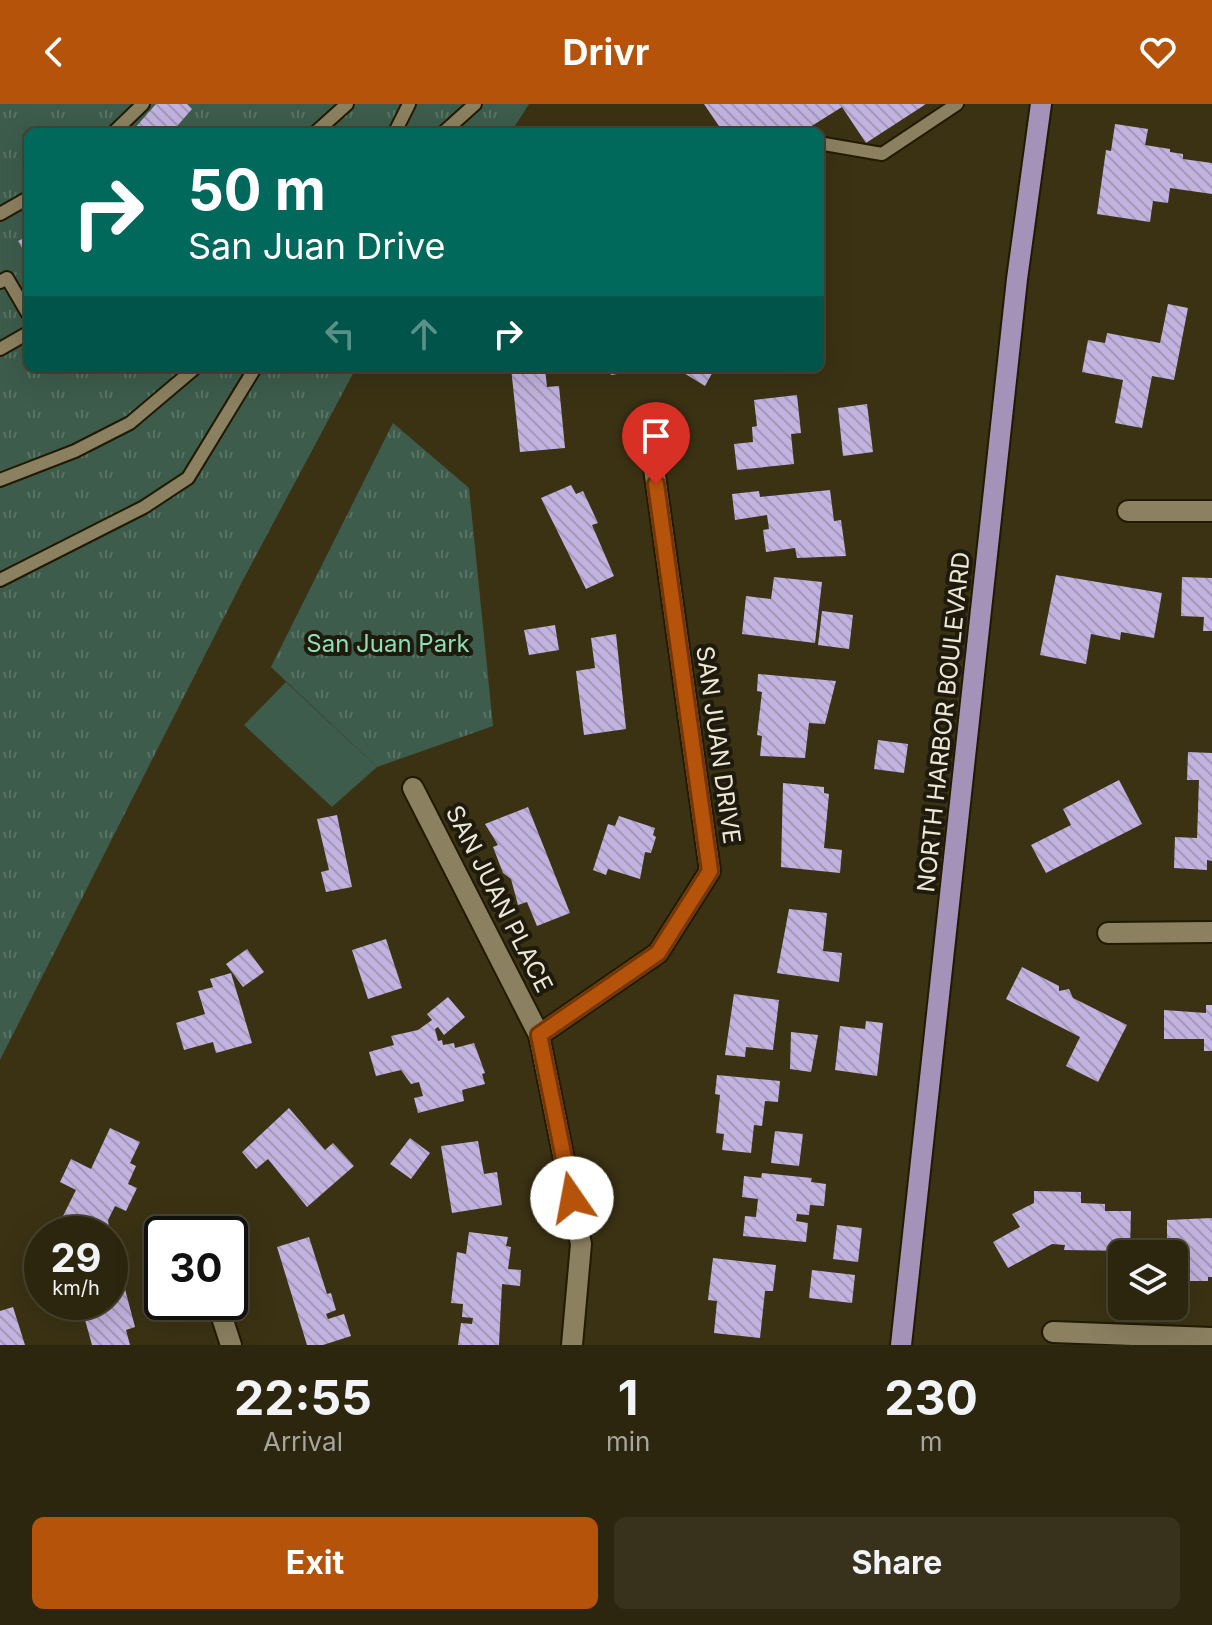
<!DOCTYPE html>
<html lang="en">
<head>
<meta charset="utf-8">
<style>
  :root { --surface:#2c260f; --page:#38321d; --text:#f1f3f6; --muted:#a6a59e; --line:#48432f; --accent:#b45309 }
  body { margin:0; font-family:Inter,sans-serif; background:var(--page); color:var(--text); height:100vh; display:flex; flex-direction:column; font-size:30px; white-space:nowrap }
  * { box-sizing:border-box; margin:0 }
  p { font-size:26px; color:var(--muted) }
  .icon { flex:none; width:44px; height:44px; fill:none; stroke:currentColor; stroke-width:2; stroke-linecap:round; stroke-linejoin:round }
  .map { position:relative; height:1241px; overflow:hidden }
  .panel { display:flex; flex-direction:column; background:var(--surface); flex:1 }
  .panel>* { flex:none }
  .guide { position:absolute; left:24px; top:24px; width:800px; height:244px; border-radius:12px; box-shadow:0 8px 32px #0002,0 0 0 2px var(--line); background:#00695c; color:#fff; overflow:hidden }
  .fabs { position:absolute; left:1108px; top:1136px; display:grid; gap:16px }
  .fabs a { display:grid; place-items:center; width:80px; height:80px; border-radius:12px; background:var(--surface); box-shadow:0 8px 32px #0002,0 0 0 2px var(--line); font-size:40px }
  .speed { position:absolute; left:24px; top:1112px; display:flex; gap:16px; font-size:40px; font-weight:700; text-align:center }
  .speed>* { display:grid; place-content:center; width:104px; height:104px; border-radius:50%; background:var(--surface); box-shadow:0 8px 32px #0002,0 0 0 2px var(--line); line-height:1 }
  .speed small { font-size:20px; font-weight:400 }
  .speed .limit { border:4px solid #111; border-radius:12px; background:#fff; color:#111 }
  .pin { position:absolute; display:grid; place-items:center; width:68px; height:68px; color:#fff; margin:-82px -34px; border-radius:50% 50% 50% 0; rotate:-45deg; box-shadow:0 0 8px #0007 }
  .pin .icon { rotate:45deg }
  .me { position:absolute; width:88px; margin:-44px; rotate:348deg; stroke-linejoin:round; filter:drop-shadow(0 0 6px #0008) }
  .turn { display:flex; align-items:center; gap:28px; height:168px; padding:0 32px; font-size:36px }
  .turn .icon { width:104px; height:104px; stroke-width:2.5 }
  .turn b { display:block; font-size:56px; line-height:68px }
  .lanes { display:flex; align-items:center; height:76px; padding:0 32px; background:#0003; justify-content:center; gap:40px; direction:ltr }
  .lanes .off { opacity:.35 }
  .eta { display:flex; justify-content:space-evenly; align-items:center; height:136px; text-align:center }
  .eta b { font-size:48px; font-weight:700; line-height:56px }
  .button { display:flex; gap:16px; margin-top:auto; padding:16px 32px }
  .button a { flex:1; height:92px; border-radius:12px; background:var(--accent); color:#fff; font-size:32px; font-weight:700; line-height:92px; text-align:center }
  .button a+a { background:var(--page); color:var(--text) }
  header { display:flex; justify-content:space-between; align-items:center; height:104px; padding:0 32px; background:var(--accent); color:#fff; font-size:36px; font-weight:700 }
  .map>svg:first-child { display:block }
  .grass { fill:url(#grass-tufts) }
  .pitch { fill:#3d5c4c }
  .building { fill:url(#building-back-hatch) }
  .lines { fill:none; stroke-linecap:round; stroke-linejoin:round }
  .lane-casing { stroke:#221a00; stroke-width:16 }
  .street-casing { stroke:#221a00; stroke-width:24 }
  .primary-casing { stroke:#221a00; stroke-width:24 }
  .lane { stroke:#8b8060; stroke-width:12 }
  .street { stroke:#8b8060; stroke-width:20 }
  .primary { stroke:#a492b9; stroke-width:20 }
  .route-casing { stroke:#753606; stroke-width:20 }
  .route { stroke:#b45309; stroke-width:14 }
  .labels { text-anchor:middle; stroke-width:8; stroke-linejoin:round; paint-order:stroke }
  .park-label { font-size:24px; fill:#90deb7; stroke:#1e1a0d }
  .street-label { font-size:24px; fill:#ede8d6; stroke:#1e1a0d }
</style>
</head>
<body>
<header><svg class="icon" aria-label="back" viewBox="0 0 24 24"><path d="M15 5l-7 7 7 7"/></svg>Drivr<svg class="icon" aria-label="heart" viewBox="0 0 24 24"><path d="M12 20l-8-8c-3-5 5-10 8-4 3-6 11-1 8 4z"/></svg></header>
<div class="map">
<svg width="1212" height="1241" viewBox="0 0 1212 1241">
  <defs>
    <pattern id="grass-tufts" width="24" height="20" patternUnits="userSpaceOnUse" patternTransform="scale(2)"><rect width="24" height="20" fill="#3d5c4c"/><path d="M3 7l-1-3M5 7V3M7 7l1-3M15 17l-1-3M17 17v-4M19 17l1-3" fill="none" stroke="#597365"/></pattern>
    <pattern id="building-back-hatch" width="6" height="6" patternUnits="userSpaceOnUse" patternTransform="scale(2)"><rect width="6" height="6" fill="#c2b2df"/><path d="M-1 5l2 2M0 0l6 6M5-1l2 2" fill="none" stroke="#a397b7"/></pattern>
  </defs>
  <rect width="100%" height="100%" fill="#3b3214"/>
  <path class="grass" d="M0,0H529L511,28H28V264H356L244,474L0,956Z
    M393,319L469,384L493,622L377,663L271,563Z"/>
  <path class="pitch" d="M286,578L377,663L332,703L244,621Z"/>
  <path class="building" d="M156,0H187L192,5L172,28H137L134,25Z
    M704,0H926L866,39L842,3L802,28H723Z
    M1115,20L1148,25L1145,41L1170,45V48L1183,50V55L1212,59V90L1170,84L1168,99L1153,97L1150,118L1097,110L1106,46L1111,47Z
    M28,132V154L18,137Z
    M1168,200L1188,204L1174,276L1152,272L1142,324L1115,319L1123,276L1082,268L1088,236L1105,239L1107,229L1160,239Z
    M511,264H545L547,283L559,282L565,344L520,348Z
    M609,264H642V266L611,271Z
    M680,264H715L705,282L679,266Z
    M797,291L801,329L791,330L794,360L737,366L734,340L753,338L752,323L757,322L754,296Z
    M867,300L873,348L843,352L838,304Z
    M571,381L576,390L583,387L598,419L592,421L614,472L586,485L541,394Z
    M830,386L834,417L841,416L846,452L797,454L795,444L766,448L763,426L769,425L767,411L735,416L732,390L759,387L760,393Z
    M1056,471L1162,489L1154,534L1121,528L1120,536L1091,530L1086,560L1040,551Z
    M774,473L822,478L815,539L742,530L746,492L771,495Z
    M1182,473L1212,474V527H1203L1204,513L1181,512Z
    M822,507L853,511L849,545L818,541Z
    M555,521L559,546L529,551L524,526Z
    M616,530L626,625L584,631L576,567L595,564L591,534Z
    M758,570L836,577L825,620L809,619L805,654L760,652L762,632L757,631L762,588L757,587Z
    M878,636L908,640L904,669L874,665Z
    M1188,648L1212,649V757L1207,756V766L1174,764L1175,733L1197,734L1199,676H1187Z
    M1119,676L1142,720L1046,769L1031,741L1071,721L1063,705Z
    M783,679L824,683V689L829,690L824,744L842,746L840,769L781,763Z
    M528,703L570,809L537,822L527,798L518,801L511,775L503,769L493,743L498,741L485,720Z
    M337,711L352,783L326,788L321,768L329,766L317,715Z
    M619,712L655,724L653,731L656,733L651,749L645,748L640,775L608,765L606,771L593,766L608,720L615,722Z
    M789,805L827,809L823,847L842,849L839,878L777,869Z
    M386,835L402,884L368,895L352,846Z
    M247,845L264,868L243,883L226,860Z
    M1022,863L1059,882V887L1069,885L1073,894L1127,921L1098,978L1066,962L1080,933L1006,895Z
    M231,869L252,939L216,949L213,938L184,946L176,919L205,910L198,887L213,883L210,875Z
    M734,890L779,896L773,946L746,943L745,953L725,951Z
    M448,893L465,913L444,931L438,923L435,925L438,937L442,936L443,941L454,939L455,944L474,939L485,969L482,970L485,980L462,986L464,997L418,1009L414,994L423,992L419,978L411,980L401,966L376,972L369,948L394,941L391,932L418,926L432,916L427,910Z
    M1206,901H1212V947H1204V935H1164V906L1206,909Z
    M866,917L883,919L877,972L835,966L840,922L865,925Z
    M791,928L818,931L811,968L790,965Z
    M717,971L780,977L778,998L765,997L762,1022L754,1021L751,1049L722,1046L724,1030L716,1029L720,991L715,990Z
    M289,1004L325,1046L333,1039L354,1062L307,1103L268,1055L256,1065L242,1048Z
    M110,1024L140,1038L130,1059L136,1062L128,1080L137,1084L126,1107L115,1102L108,1116L110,1130H74L81,1127L74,1117L63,1112L76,1086L60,1078L71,1055L91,1065Z
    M775,1027L803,1030L799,1062L771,1059Z
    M410,1034L430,1049L411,1075L390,1060Z
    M478,1037L484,1070L497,1068L502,1101L452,1109L441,1042Z
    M762,1069L812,1074L811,1078L826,1080L824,1102L810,1101L809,1111L797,1110L796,1117L808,1119L806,1138L743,1132L745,1112L756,1113L758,1095L742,1093L744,1072L761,1074Z
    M1034,1087L1081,1088V1099L1105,1100V1107H1131L1130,1147L1064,1146L1065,1141L1052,1140L1008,1164L993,1138L1020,1123L1012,1110L1034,1099Z
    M1212,1114V1173H1208V1177H1174V1150H1167V1116Z
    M837,1121L862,1124L858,1158L833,1155Z
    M469,1128L508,1133L506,1142L511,1143L508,1165L521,1166L520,1182L502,1180L499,1241H458L461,1219L472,1220L473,1214L462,1213L463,1200L451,1199L457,1148L466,1150Z
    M309,1133L327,1190L331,1189L336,1206L326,1210L328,1215L344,1210L351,1232L323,1241H307L277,1143Z
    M713,1154L776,1161L773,1187H765L760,1234L714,1229L717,1197L708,1196Z
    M812,1166L855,1171L852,1199L809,1194Z
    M116,1176L119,1187L125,1185L135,1223L126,1226L130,1241H92L80,1198H110V1178Z
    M13,1203L25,1241H0V1207Z"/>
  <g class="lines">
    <defs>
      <path id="lane" d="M114,28L143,0
        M316,28L347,0
        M395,28L409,0
        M444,28L475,0
        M824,40L882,50L957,0
        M0,110L28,94
        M0,178L7,174L28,210
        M0,245L28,229
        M0,376L75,347L130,319L195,264
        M0,476L144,403L188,374L255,264"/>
      <path id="street" d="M1128,407H1212
        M413,684L539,931
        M1108,829L1212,828
        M192,1125L194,1130
        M217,1198L231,1241
        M1053,1228L1212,1234
        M572,1241L581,1140L539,931L658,849L710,767L652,350"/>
      <path id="primary" d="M901,1241L1017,175L1041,0"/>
    </defs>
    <use href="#lane" class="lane-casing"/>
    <use href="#street" class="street-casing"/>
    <use href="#primary" class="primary-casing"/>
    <use href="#lane" class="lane"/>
    <use href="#street" class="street"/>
    <use href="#primary" class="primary"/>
  </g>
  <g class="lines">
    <defs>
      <path id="route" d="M572,1094L539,931L658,849L710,767L656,380"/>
    </defs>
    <use href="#route" class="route-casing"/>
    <use href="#route" class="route"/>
  </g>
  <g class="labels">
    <g class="park-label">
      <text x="388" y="548">San Juan Park</text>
    </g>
    <g class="street-label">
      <text transform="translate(944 618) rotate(-84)" y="8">NORTH HARBOR BOULEVARD</text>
      <text transform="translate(718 641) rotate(82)" y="8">SAN JUAN DRIVE</text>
      <text transform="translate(499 795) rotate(63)" y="8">SAN JUAN PLACE</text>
    </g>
  </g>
</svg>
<div class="fabs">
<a><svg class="icon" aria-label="layers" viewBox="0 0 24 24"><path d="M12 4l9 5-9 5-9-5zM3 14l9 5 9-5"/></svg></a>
</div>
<div class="speed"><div>29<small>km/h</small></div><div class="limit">30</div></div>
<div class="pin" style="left:656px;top:380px;background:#d93025"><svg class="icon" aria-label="arrive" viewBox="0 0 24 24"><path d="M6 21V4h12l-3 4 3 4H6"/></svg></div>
<svg class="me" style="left:572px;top:1094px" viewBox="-20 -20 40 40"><circle r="19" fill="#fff"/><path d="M0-13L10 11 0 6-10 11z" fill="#b45309"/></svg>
<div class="guide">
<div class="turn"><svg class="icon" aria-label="right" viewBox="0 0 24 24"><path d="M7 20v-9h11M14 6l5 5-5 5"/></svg><div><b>50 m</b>San Juan Drive</div></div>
<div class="lanes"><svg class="icon off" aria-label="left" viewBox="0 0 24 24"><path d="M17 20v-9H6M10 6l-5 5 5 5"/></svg><svg class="icon off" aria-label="ahead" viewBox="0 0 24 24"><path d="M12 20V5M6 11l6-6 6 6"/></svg><svg class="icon" aria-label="right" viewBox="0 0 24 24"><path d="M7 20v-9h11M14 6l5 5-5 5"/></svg></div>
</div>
</div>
<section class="panel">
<div class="eta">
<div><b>22:55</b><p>Arrival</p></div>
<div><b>1</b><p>min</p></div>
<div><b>230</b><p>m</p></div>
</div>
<div class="button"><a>Exit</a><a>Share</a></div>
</section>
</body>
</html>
